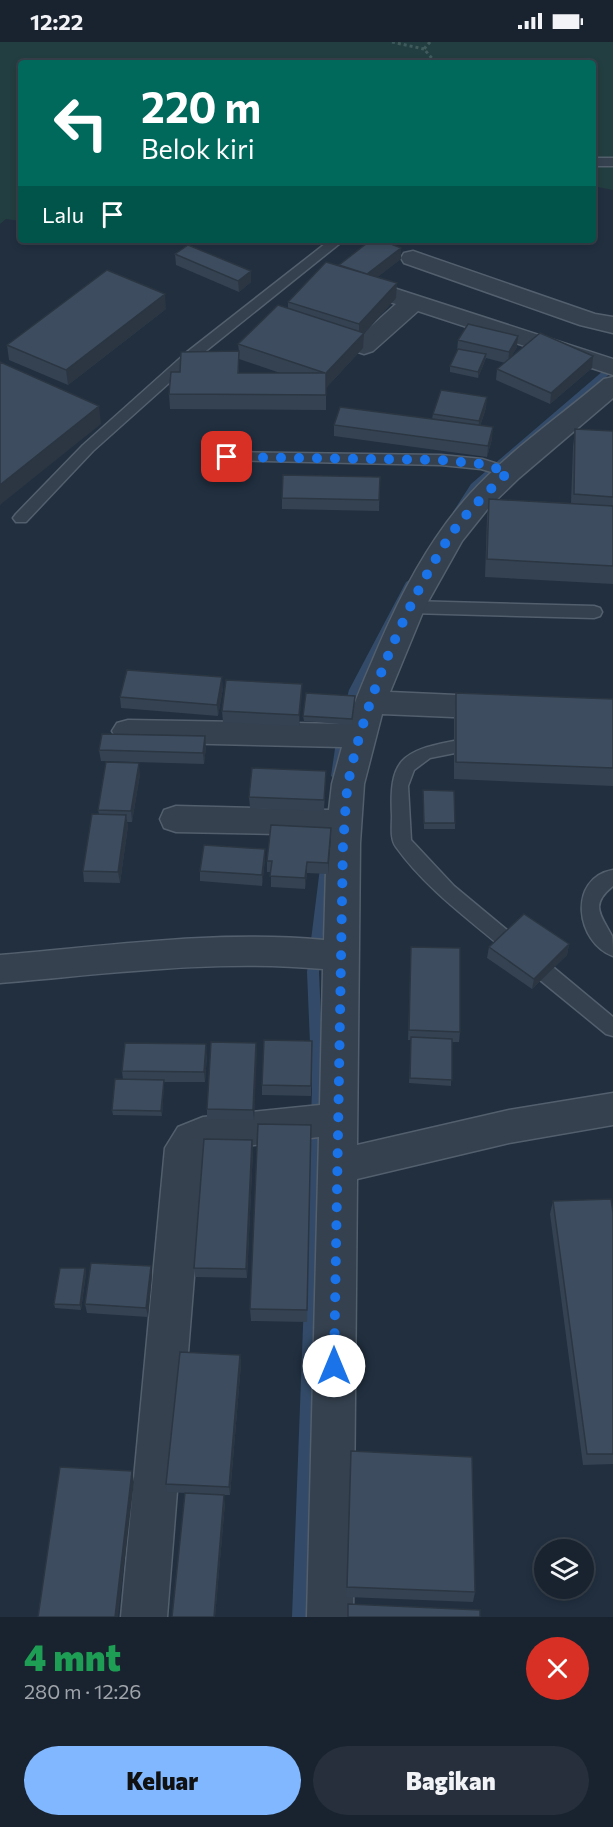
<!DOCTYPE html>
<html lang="id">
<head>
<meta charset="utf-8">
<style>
  :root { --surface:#19232f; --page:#262f3b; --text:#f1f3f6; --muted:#9fa4aa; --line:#37404b; --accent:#81b7ff }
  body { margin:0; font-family:Commissioner,sans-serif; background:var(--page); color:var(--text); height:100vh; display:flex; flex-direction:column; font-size:22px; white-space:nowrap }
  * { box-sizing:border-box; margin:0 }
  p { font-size:20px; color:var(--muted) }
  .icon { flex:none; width:33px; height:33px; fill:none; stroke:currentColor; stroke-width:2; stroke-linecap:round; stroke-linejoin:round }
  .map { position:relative; height:1575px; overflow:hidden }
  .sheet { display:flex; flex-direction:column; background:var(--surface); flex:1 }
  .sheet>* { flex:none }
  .banner { position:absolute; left:18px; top:18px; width:578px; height:183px; border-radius:6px; box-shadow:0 3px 9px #0003,0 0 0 2px var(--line); background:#00695c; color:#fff; overflow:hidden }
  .controls { position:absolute; left:534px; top:1497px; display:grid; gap:12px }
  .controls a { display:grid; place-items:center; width:60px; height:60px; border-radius:50%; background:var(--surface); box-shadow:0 3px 9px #0003,0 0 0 2px var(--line); font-size:30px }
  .pin { position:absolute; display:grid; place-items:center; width:51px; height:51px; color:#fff; margin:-26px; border-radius:12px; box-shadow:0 3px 9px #0006 }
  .me { position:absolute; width:66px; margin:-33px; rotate:0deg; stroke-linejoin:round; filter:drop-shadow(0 0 4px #0008) }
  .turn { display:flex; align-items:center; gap:21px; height:126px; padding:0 24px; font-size:27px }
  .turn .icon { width:78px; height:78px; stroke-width:2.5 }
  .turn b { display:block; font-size:42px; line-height:51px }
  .then { display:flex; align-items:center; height:57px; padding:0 24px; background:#0003; gap:12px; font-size:22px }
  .round { display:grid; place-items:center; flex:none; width:63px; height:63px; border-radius:32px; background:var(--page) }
  .overview { display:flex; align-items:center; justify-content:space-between; height:102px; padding:0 24px }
  h1 { font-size:36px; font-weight:800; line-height:45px; color:#1e9e55 }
  .action { display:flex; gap:12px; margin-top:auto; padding:12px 24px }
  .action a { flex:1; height:69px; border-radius:36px; background:var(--accent); color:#111; font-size:24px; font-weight:800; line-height:69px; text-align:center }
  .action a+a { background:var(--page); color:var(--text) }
  .status { display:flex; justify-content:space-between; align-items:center; height:42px; padding:0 30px; background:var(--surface); direction:ltr }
  .status svg { height:16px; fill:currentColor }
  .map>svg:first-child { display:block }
  .green { fill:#233e40 }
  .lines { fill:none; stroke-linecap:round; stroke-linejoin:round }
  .stream { fill:#334b68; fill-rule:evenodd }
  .service-casing { stroke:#535f6d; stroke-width:3 }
  .minor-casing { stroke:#535f6d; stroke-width:3 }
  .path { stroke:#415b5d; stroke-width:3; stroke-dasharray:3 3; stroke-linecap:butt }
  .service { fill:#35414f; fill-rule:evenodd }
  .minor { fill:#35414f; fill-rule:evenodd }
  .wall { fill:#344252; fill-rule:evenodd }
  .shaded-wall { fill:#2b3642 }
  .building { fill:#3d4d5f; stroke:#2b3642; stroke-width:1.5 }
  .route { stroke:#1a73e8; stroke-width:10; stroke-dasharray:0 18 }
</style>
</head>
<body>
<div class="status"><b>12:22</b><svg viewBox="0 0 49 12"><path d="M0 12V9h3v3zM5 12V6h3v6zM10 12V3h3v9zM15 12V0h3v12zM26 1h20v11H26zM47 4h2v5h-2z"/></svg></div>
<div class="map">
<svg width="613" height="1575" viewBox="0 0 613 1575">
  <rect width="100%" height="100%" fill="#212f3f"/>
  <path class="green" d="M0,0H613V148L593,144L592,21H21V179L6,177L0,182Z"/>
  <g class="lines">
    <path class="stream" d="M610,323H613V329L477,446L460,472H454L453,470L471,442Z
      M411,537L416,540L359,648L354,666L352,669H346L344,666L349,648L406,540Z
      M342,689L347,693L341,734L336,738L331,734L337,693Z
      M326,814L330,815L331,818L319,930L324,1048L306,1575H292L312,1048L307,930L321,818L322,815Z"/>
    <defs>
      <path id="service" d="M592,116H613V124H592Z
        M330,198H344L197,316L93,409L26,480H16L13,476L16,472L83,403L187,310Z
        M227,410L441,413L482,417L514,427L516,430L509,435L481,427L441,423L222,418L220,415L222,412Z
        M410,559L594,564L600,566L602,570L600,574L594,576L410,571L404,569L402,565L404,561Z
        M454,699L460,700L463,705L460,710L430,716L414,728L408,744L411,798L454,844L513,893L515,898L513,903L506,906L499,903C463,873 424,844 396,805C390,797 392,784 392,774C389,718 401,709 454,699Z
        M613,828V844C589,863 601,873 612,894C613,899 613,908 613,914C576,901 567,836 613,828Z
        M547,924L554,926L613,975V994L606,992L540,938L537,932L540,926Z"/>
      <path id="minor" d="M413,209L595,272L613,275V291L580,283L404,221L401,216L404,211Z
        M378,241L613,317V333L418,269L373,309L364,312L355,309L351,304L355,299L396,262L369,253L366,248L369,243Z
        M613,335V356L519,436L490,464L462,499L425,565L390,650L500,655L511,658L516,666L511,674L500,677L382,672L364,742L360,801L357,1103L509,1068L613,1051V1083L509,1101L357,1137L353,1575H307L319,1095L204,1109L167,1575H121L165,1106L178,1085L203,1075L320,1063L323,927C216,917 107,932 0,941V913C108,904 216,888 324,898L327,793L176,790L164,786L160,777L164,768L176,764L329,768L332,742L342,705L128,700L117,697L112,689L117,681L128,678L348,682C355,657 366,634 376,610C400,554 428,499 469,453C508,410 559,375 604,337Z"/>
    </defs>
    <use href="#service" class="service-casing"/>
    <use href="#minor" class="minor-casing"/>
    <path class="path" d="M392,0L424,7
      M430,0L424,7L436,21"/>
    <use href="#service" class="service"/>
    <use href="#minor" class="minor"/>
  </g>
  <path class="wall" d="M175,212L251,240L239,250L176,223Z
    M401,217L377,235L396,256L364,292L363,306L326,346V368L170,367L169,352L180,330L239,309L238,302L288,266V260L339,224ZM239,317L280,331H239Z
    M166,267L68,343L9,318L7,303Z
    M458,298L517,305L511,315L593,314L592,326L550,362L496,338L497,327L505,321L486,316L478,336L450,330V324L457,309Z
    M486,366L480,384L492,397L487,415L334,394V383L432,377L433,372Z
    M575,387L613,389V542L485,535L487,475L489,457L571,461L573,405Z
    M380,435L379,469L282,467V456Z
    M302,642L299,684L223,680L222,669Z
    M223,646L218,674L121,666L120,655Z
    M456,651L613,657V744L454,737V668Z
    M355,660L352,683L304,679L303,674Z
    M206,705L204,722L101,719L99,708Z
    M326,729L324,769L250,766L249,755Z
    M140,732L132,780H127L128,784L120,841L84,840L83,829L99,772L98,768Z
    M423,748L455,781V787H424Z
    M331,786L328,832L307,831L305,847L271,845V830H267V819Z
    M265,807V817L262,844L200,839V829Z
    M569,902L567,913L532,947L487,916L489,905Z
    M411,905L460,990L459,1000H452L451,1044L409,1041L411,998H408Z
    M312,999L311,1054L262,1053V1043Z
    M256,1001L254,1078L207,1077V1067Z
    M207,1013L205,1040H164L162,1074L113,1073L112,1068L123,1038L122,1029Z
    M311,1083L307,1280L251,1279L250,1267Z
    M252,1098L253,1108L247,1236L195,1235L194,1226Z
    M553,1159L613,1171V1422L583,1423L550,1172Z
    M85,1226L86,1231L81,1268L55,1266L54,1262Z
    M152,1233L148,1275L87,1271L85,1262Z
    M240,1313L241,1322L230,1453H221L225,1461L215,1575H172L185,1451L167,1450L166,1442Z
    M351,1409L475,1550L473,1560L346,1555Z"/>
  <path class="shaded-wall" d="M401,206V217L365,245V234Z
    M251,229V240L239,250L238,239Z
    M397,241L396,256L364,292L363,306L326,346V331L359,297V282Z
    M165,252L166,267L68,343L66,328Z
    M518,294L517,305L508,321L509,310Z
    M486,312L485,318L478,336V330Z
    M593,314L592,326L550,362L551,351Z
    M487,355L486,366L478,390L479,379Z
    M99,364L101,382L0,463V443Z
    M493,385L492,397L487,415L488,404Z
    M222,635L223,646L218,674L217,663Z
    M302,642V653L299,684V673Z
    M205,694L206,705L204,722L203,711Z
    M139,721L140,732L132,780L131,769Z
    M126,773L128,784L120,841L118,830Z
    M331,786V797L328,832V821Z
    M265,807V817L262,844V833Z
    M307,820V831L305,847V836Z
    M569,902L567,913L532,947L534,937Z
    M256,1001L257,1011L254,1078L253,1068Z
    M206,1002L207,1013L205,1040L204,1030Z
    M164,1038V1044L162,1074L161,1069Z
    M252,1098L253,1108L247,1236L246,1227Z
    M151,1224L152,1233L148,1275L146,1266Z
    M85,1226L86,1231L81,1268L80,1263Z
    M240,1313L241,1322L230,1453L229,1445Z
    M132,1429L134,1440L118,1575H115Z
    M224,1453L225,1461L215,1575H214Z"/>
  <path class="building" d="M371,198H381L401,206L367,232L339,223Z
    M188,203L251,229L238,239L175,212Z
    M326,220L397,241L359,282L288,260Z
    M107,228L165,252L66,328L7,303Z
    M278,263L364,291L326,331V353L169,352L171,330H180L181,310L239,309L238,331H325L238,302Z
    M468,282L518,294L509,310L458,298Z
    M540,291L593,314L551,351L497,327Z
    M458,307L486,312L478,330L450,324Z
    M0,320L99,364L0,443Z
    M441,348L487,355L479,379L433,372Z
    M340,365L493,385L488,404L334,383Z
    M575,387L613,389V455L574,452Z
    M283,433L380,435L379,458L282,456Z
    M489,457L613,464V524L487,517Z
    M127,628L222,635L217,663L120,655Z
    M226,638L302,642L299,673L222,669Z
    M306,651L355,654L352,677L303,674Z
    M456,651L613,657V726L456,720Z
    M102,692L205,694L203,711L99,708Z
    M106,720L139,721L131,769L98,768Z
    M252,726L326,729L324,758L249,755Z
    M423,748L454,749L455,781H424Z
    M92,772L126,773L118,830L83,829Z
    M271,783L331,786L328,821L307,820L305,836L270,834L272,819H267Z
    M204,803L265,807L262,833L200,829Z
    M524,872L569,902L534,937L489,905Z
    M411,905L460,906V990L409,988Z
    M411,995L452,997V1038L410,1036Z
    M264,998L312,999L311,1044L262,1043Z
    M211,1000L256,1001L253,1068L207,1067Z
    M125,1001L206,1002L204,1030L122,1029Z
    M115,1037L164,1038L161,1069L112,1068Z
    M258,1082L311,1083L307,1268L250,1267Z
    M204,1097L252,1098L246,1227L194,1226Z
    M611,1157L613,1171V1412H587L553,1159Z
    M91,1221L151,1224L146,1266L85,1262Z
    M60,1226H85L80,1263L54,1262Z
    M180,1310L240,1313L229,1445L166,1442Z
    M351,1409L472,1415L475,1550L347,1545Z
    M60,1425L132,1429L115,1575H38Z
    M185,1451L224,1453L214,1575H172Z
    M348,1562L480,1568V1575H348Z"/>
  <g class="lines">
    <path class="route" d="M227,415L441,418L482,422L508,430C488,450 466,470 450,494C407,559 362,665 348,742C345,761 345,782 343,801L334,1324"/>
  </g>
</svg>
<div class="controls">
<a><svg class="icon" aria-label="layers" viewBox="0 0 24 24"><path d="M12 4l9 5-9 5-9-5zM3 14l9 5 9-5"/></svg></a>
</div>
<div class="pin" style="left:227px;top:415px;background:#d93025"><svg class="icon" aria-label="arrive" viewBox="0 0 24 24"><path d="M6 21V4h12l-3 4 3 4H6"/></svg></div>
<svg class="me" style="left:334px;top:1324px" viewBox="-20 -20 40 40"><circle r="19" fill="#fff"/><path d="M0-13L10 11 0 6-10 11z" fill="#1a73e8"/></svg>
<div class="banner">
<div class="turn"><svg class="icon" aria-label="left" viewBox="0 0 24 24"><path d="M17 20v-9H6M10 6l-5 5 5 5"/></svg><div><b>220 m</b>Belok kiri</div></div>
<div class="then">Lalu<svg class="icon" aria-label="arrive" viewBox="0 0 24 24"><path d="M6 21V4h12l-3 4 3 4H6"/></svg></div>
</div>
</div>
<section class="sheet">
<div class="overview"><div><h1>4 mnt</h1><p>280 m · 12:26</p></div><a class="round" style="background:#d93025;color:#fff"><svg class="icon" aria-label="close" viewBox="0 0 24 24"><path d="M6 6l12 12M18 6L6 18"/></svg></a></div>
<div class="action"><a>Keluar</a><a>Bagikan</a></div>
</section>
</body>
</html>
